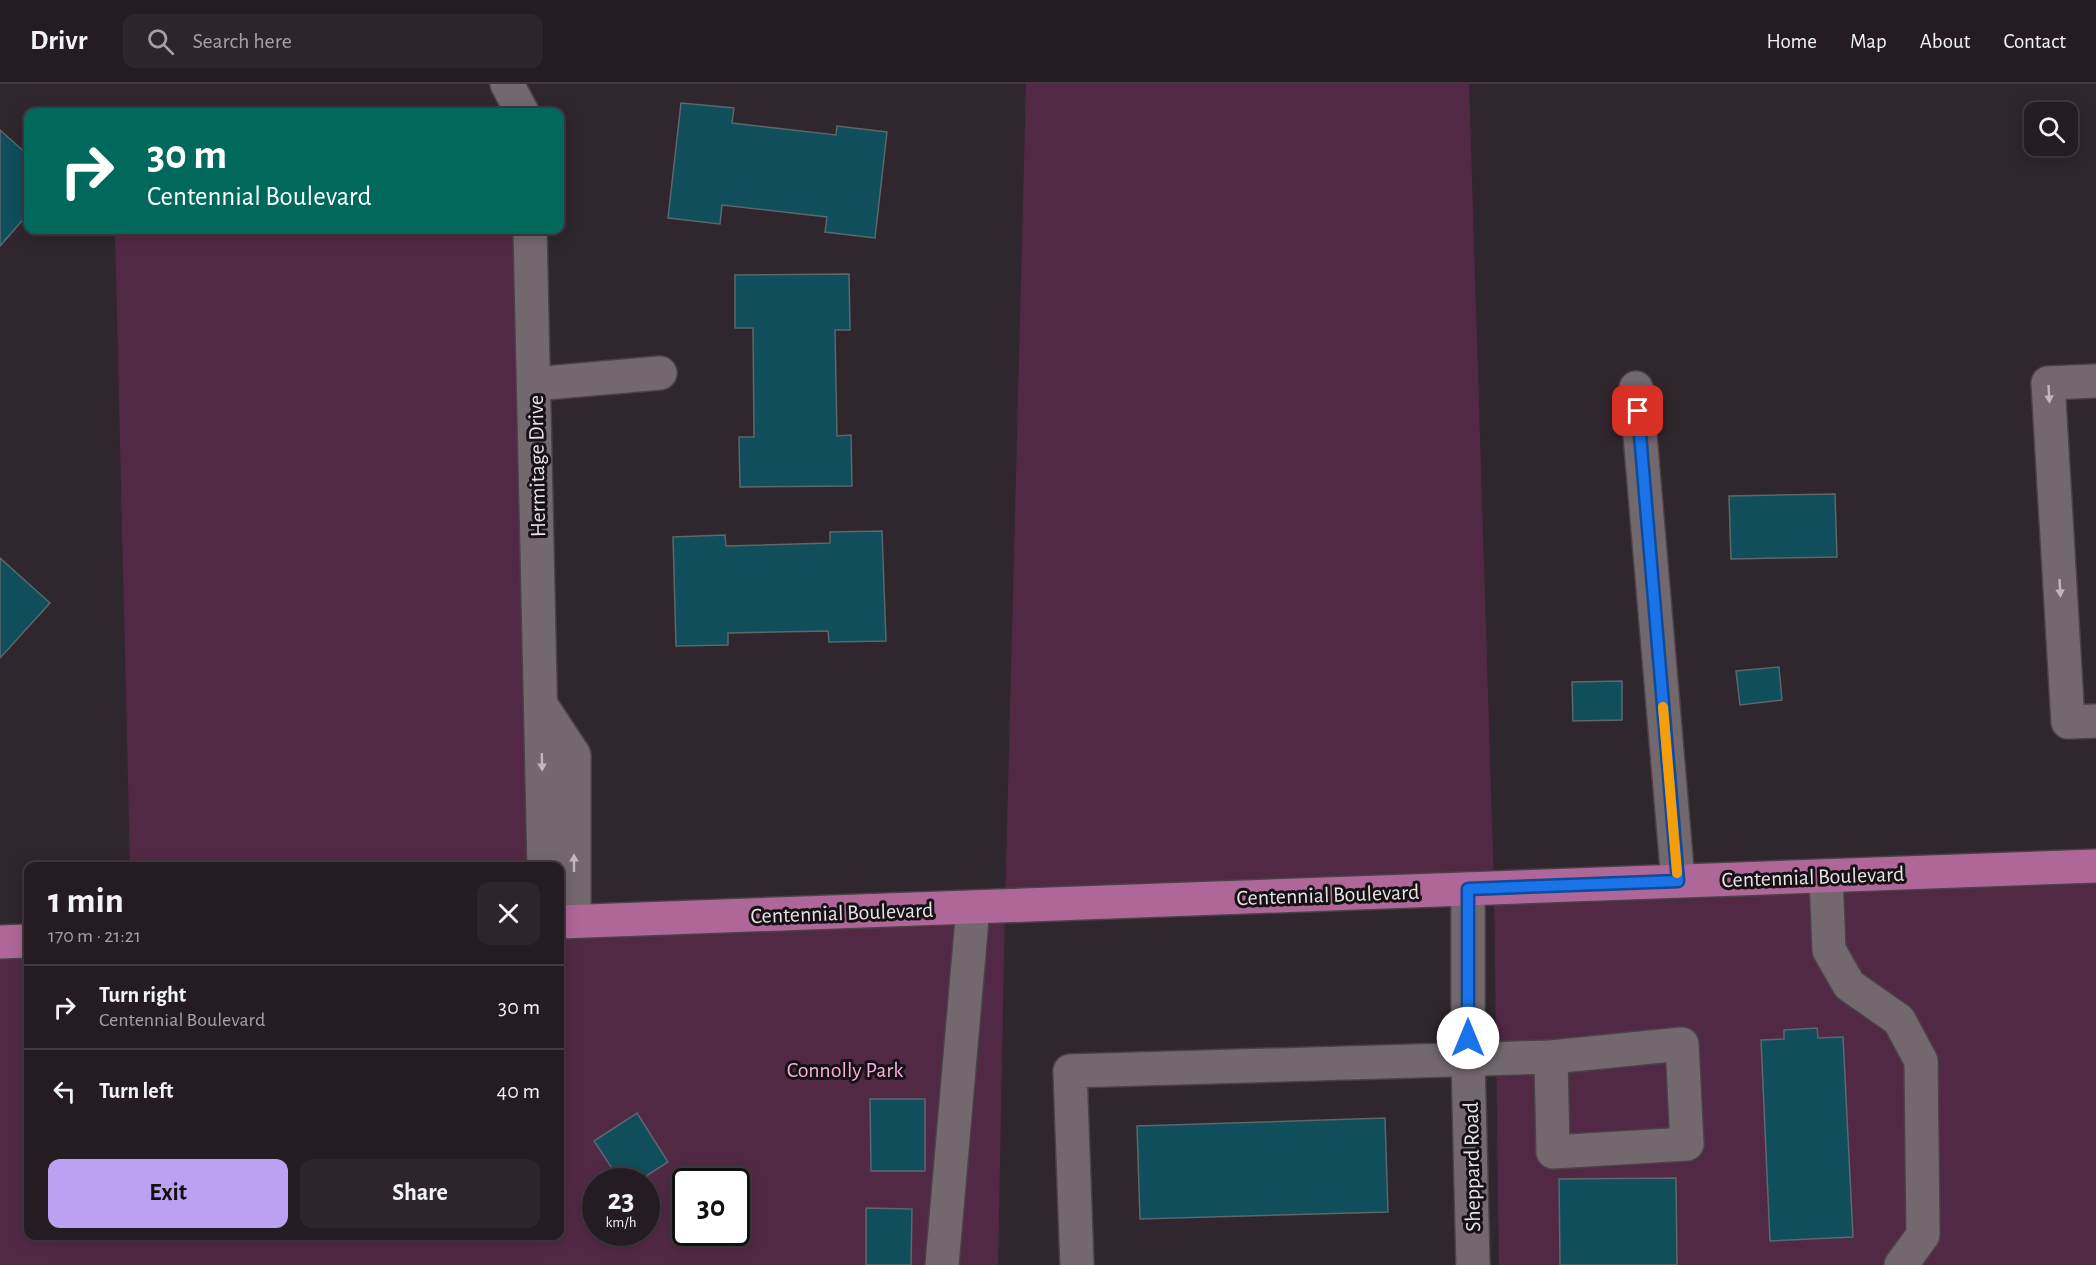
<!DOCTYPE html>
<html lang="en">
<head>
<meta charset="utf-8">
<style>
  :root { --surface:#241c22; --page:#2c252a; --text:#f1f3f6; --muted:#a3a1a5; --line:#413a40; --accent:#bca0f2 }
  body { margin:0; font-family:"Alegreya Sans",sans-serif; background:var(--page); color:var(--text); height:100vh; display:flex; flex-direction:column; font-size:22px; white-space:nowrap }
  * { box-sizing:border-box; margin:0 }
  p { font-size:20px; color:var(--muted) }
  .icon { flex:none; width:33px; height:33px; fill:none; stroke:currentColor; stroke-width:2; stroke-linecap:round; stroke-linejoin:round }
  .map { position:relative; flex:1; overflow:hidden }
  .drawer { position:absolute; left:24px; top:778px; width:540px; height:378px; display:flex; flex-direction:column; background:var(--surface); border-radius:12px; box-shadow:0 3px 15px #0003,0 0 0 2px var(--line) }
  .drawer>* { flex:none }
  .guide { position:absolute; left:24px; top:24px; width:540px; height:126px; border-radius:12px; box-shadow:0 3px 15px #0003,0 0 0 2px var(--line); background:#00695c; color:#fff; overflow:hidden }
  .buttons { position:absolute; left:2024px; top:18px; display:grid; gap:12px }
  .buttons a { display:grid; place-items:center; width:54px; height:54px; border-radius:12px; background:var(--surface); box-shadow:0 3px 15px #0003,0 0 0 2px var(--line); font-size:30px }
  .speed { position:absolute; left:582px; top:1084px; display:flex; gap:12px; font-size:30px; font-weight:700; text-align:center }
  .speed>* { display:grid; place-content:center; width:78px; height:78px; border-radius:50%; background:var(--surface); box-shadow:0 3px 15px #0003,0 0 0 2px var(--line); line-height:1 }
  .speed small { font-size:15px; font-weight:400 }
  .speed .limit { border:3px solid #111; border-radius:9px; background:#fff; color:#111 }
  .pin { position:absolute; display:grid; place-items:center; width:51px; height:51px; color:#fff; margin:-26px; border-radius:12px; box-shadow:0 3px 9px #0006 }
  .me { position:absolute; width:66px; margin:-33px; rotate:0deg; stroke-linejoin:round; filter:drop-shadow(0 0 4px #0008) }
  .turn { display:flex; align-items:center; gap:21px; height:126px; padding:0 24px; font-size:27px }
  .turn .icon { width:78px; height:78px; stroke-width:2.5 }
  .turn b { display:block; font-size:42px; line-height:51px }
  .round { display:grid; place-items:center; flex:none; width:63px; height:63px; border-radius:12px; background:var(--page) }
  .head { display:flex; align-items:center; justify-content:space-between; height:102px; padding:0 24px }
  h1 { font-size:36px; font-weight:600; line-height:45px }
  .primary-button { display:flex; gap:12px; margin-top:auto; padding:12px 24px }
  .primary-button a { flex:1; height:69px; border-radius:12px; background:var(--accent); color:#111; font-size:24px; font-weight:600; line-height:69px; text-align:center }
  .primary-button a+a { background:var(--page); color:var(--text) }
  ul { padding:0; list-style:none }
  li { display:flex; align-items:center; gap:18px; height:84px; padding:0 24px; border-top:2px solid var(--line) }
  li div { flex:1 }
  li b { display:block; font-size:22px }
  li em { font-style:normal }
  header { display:flex; align-items:center; gap:36px; box-sizing:border-box; height:84px; padding:0 30px; background:var(--surface); border-bottom:2px solid var(--line) }
  header strong { font-size:28px }
  nav { display:flex; gap:33px; margin-inline-start:auto; font-size:21px }
  .search { width:420px; height:54px; background:var(--page); display:flex; align-items:center; gap:15px; box-sizing:border-box; padding:0 21px; border-radius:12px; color:var(--muted); font-size:22px }
  .map>svg:first-child { display:block }
  .green { fill:#522945; fill-rule:evenodd }
  .building { fill:#104e5c; stroke:#59686c; stroke-width:1.5 }
  .lines { fill:none; stroke-linecap:round; stroke-linejoin:round }
  .minor-casing { stroke:#4a4247; stroke-width:36 }
  .major-casing { stroke:#4a4247; stroke-width:36 }
  .minor { stroke:#74686f; stroke-width:33 }
  .major { stroke:#ae6798; stroke-width:33 }
  .oneway { fill:#c0b7bc }
  .route-casing { stroke:#114b97; stroke-width:15 }
  .route { stroke:#1a73e8; stroke-width:10 }
  .slow { stroke:#f59e0b; stroke-width:10 }
  .labels { text-anchor:middle; stroke-width:6; stroke-linejoin:round; paint-order:stroke }
  .street-label { font-size:22px; fill:#e9e2e6; stroke:#151114 }
  .park-label { font-size:22px; fill:#f9addf; stroke:#151114 }
</style>
</head>
<body>
<header>
<strong>Drivr</strong>
<div class="search"><svg class="icon" aria-label="search" viewBox="0 0 24 24"><circle cx="10" cy="10" r="6"/><path d="M15 15l6 6"/></svg>Search here</div>
<nav><a>Home</a><a>Map</a><a>About</a><a>Contact</a></nav>
</header>
<div class="map">
<svg width="2096" height="1181" viewBox="0 0 2096 1181">
  <rect width="100%" height="100%" fill="#30262d"/>
  <path class="green" d="M1026,0H1469L1494,804L2096,784V1181H1499L1494,804L1005,822L998,1181H0V857L28,856V1152H560V838L1005,822ZM596,1098H646V1149H596ZM686,1098H736V1149H686Z
    M115,146H529L544,783H130Z"/>
  <path class="building" d="M681,19L734,24L732,39L836,51L837,42L887,48L875,154L825,148L827,133L722,121L720,140L668,134Z
    M0,46L28,71V130L0,162Z
    M849,190L850,246H835L837,352L851,351L852,402L740,403L739,353H754L753,244H735V191Z
    M1835,410L1837,473L1731,475L1729,412Z
    M882,447L886,557L829,558L828,547L728,549V561L676,562L673,453L725,451L726,462L830,459V448Z
    M0,474L50,519L0,574Z
    M1779,583L1782,616L1740,621L1736,587Z
    M1622,597V636L1573,637L1572,598Z
    M1817,944L1818,954L1843,953L1853,1153L1770,1157L1761,956L1784,955V946Z
    M870,1015H925V1087H871Z
    M637,1029L668,1078L637,1098H621L594,1057Z
    M1385,1034L1388,1128L1140,1135L1137,1042Z
    M1676,1094L1677,1181H1560L1559,1095Z
    M866,1124L912,1125L911,1181H866Z"/>
  <g class="lines">
    <defs>
      <path id="minor" d="M507,0L522,28
        M530,146L544,783
        M2096,297L2048,299L2068,638L2096,637
        M534,300L660,289
        M1636,304L1678,797
        M541,621L574,671V837
        M1826,792L1829,866L1849,901L1899,936L1921,977L1923,1151L1901,1181
        M1468,805V975L1473,1181
        M1682,960L1687,1060L1553,1068L1551,973Z
        M942,1181L973,823
        M1077,1181L1070,987L1551,973"/>
      <path id="major" d="M560,838L2096,782
        M0,858L28,857"/>
    </defs>
    <use href="#minor" class="minor-casing"/>
    <use href="#major" class="major-casing"/>
    <use href="#minor" class="minor"/>
    <use href="#major" class="major"/>
  </g>
  <defs><path id="oneway-solid" d="M-6-.8H1V-3.2L6.5 0L1 3.2V.8H-6Z" transform="scale(1.5)"/></defs>
  <g class="oneway">
    <use href="#oneway-solid" transform="translate(2049 310) rotate(87)"/>
    <use href="#oneway-solid" transform="translate(2060 504) rotate(87)"/>
    <use href="#oneway-solid" transform="translate(542 678) rotate(89)"/>
    <use href="#oneway-solid" transform="translate(574 779) rotate(-90)"/>
  </g>
  <g class="lines">
    <defs>
      <path id="route" d="M1468,954V805L1678,797L1638,327"/>
    </defs>
    <use href="#route" class="route-casing"/>
    <use href="#route" class="route"/>
    <path class="slow" d="M1663,623L1677,789"/>
  </g>
  <g class="labels">
    <g class="street-label">
      <text transform="translate(536 382) rotate(-91)" y="8">Hermitage Drive</text>
      <text transform="translate(1813 792) rotate(-2)" y="8">Centennial Boulevard</text>
      <text transform="translate(1328 810) rotate(-2)" y="8">Centennial Boulevard</text>
      <text transform="translate(842 828) rotate(-2)" y="8">Centennial Boulevard</text>
      <text transform="translate(1471 1083) rotate(-91)" y="8">Sheppard Road</text>
    </g>
    <g class="park-label">
      <text x="845" y="993">Connolly Park</text>
    </g>
  </g>
</svg>
<div class="buttons">
<a><svg class="icon" aria-label="search" viewBox="0 0 24 24"><circle cx="10" cy="10" r="6"/><path d="M15 15l6 6"/></svg></a>
</div>
<div class="speed"><div>23<small>km/h</small></div><div class="limit">30</div></div>
<div class="pin" style="left:1638px;top:327px;background:#d93025"><svg class="icon" aria-label="arrive" viewBox="0 0 24 24"><path d="M6 21V4h12l-3 4 3 4H6"/></svg></div>
<svg class="me" style="left:1468px;top:954px" viewBox="-20 -20 40 40"><circle r="19" fill="#fff"/><path d="M0-13L10 11 0 6-10 11z" fill="#1a73e8"/></svg>
<div class="guide">
<div class="turn"><svg class="icon" aria-label="right" viewBox="0 0 24 24"><path d="M7 20v-9h11M14 6l5 5-5 5"/></svg><div><b>30 m</b>Centennial Boulevard</div></div>
</div>
<section class="drawer">
<div class="head"><div><h1>1 min</h1><p>170 m · 21:21</p></div><a class="round"><svg class="icon" aria-label="close" viewBox="0 0 24 24"><path d="M6 6l12 12M18 6L6 18"/></svg></a></div>
<ul>
<li><svg class="icon" aria-label="right" viewBox="0 0 24 24"><path d="M7 20v-9h11M14 6l5 5-5 5"/></svg><div><b>Turn right</b><p>Centennial Boulevard</p></div><em>30 m</em></li>
<li><svg class="icon" aria-label="left" viewBox="0 0 24 24"><path d="M17 20v-9H6M10 6l-5 5 5 5"/></svg><div><b>Turn left</b></div><em>40 m</em></li>
</ul>
<div class="primary-button"><a>Exit</a><a>Share</a></div>
</section>
</div>
</body>
</html>
